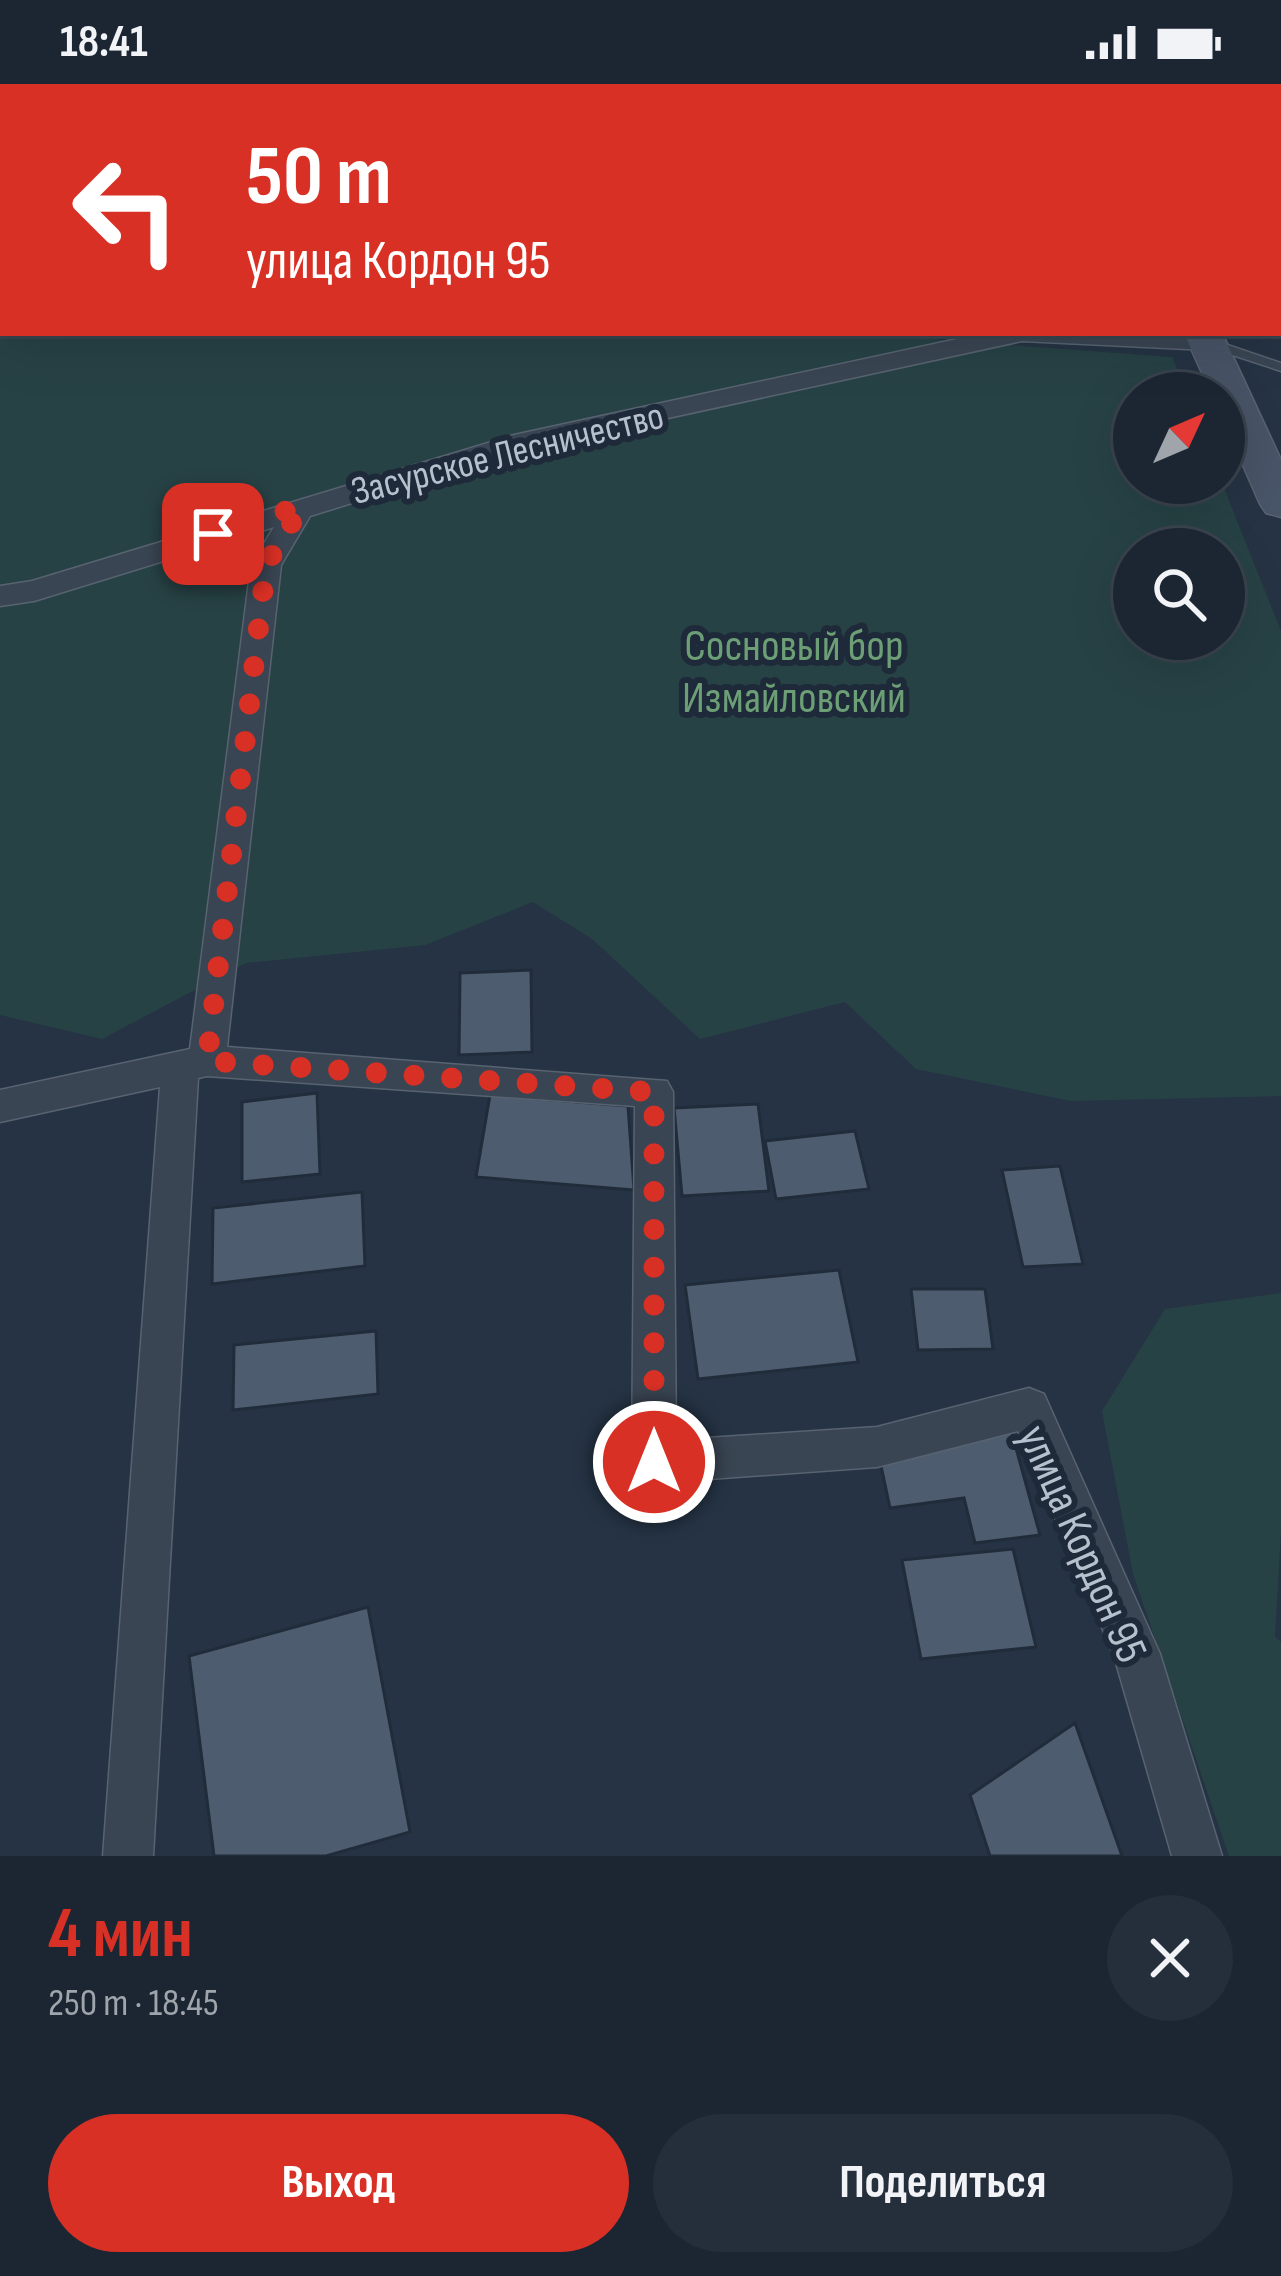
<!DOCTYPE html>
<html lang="ru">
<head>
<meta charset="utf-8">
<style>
  :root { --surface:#1c2633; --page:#252e3b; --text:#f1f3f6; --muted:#a0a5ac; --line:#3a434e; --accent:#d93025 }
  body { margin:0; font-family:"Sofia Sans Condensed",sans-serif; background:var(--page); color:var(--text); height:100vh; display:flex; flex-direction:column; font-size:45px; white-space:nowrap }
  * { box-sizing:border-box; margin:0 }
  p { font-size:39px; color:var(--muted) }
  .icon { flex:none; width:66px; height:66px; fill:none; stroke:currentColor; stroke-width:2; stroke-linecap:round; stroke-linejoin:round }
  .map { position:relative; height:1772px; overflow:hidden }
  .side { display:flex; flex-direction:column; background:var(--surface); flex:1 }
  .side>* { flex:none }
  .top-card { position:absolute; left:0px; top:0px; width:1281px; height:252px; box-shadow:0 12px 48px #0002,0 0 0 3px var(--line); background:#d93025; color:#fff; overflow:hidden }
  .needle { width:78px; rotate:46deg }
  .fabs { position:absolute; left:1113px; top:288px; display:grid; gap:24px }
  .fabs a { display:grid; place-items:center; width:132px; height:132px; border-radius:50%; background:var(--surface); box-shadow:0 12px 48px #0002,0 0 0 3px var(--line); font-size:60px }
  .pin { position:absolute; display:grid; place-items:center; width:102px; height:102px; color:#fff; margin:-51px; border-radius:24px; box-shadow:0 6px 18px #0006 }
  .me { position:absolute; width:132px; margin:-66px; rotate:0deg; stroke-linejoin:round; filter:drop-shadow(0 0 9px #0008) }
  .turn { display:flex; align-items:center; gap:42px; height:252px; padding:0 48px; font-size:54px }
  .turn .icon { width:156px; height:156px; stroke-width:2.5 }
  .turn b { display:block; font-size:84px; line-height:102px }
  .round { display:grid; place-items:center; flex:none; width:126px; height:126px; border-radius:63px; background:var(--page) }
  .summary { display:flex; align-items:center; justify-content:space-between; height:204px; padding:0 48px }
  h1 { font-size:72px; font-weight:700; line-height:90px; color:var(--accent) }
  .primary-button { display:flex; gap:24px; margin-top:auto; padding:24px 48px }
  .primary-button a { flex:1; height:138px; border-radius:72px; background:var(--accent); color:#fff; font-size:48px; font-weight:700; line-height:138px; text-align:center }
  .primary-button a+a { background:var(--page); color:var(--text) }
  .status { display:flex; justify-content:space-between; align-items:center; height:84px; padding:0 60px; background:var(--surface); direction:ltr }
  .status svg { height:33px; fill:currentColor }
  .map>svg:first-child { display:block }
  .green { fill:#274245; fill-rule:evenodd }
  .building { fill:#4e5c6f; stroke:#212c3b; stroke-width:3 }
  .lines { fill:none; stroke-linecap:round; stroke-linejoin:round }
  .service-casing { stroke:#586371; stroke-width:3 }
  .minor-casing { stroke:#586371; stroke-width:3 }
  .secondary-casing { stroke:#586371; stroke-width:3 }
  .service { fill:#3a4553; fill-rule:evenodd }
  .minor { fill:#3a4553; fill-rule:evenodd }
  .secondary { fill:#485467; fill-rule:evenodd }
  .route { stroke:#d93025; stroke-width:21; stroke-dasharray:0 37.8 }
  .labels { text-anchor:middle; stroke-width:12; stroke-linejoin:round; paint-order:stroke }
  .far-street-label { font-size:39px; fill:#b7c0cd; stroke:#1e2a39 }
  .park-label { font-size:45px; fill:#6d9f77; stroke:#1e2a39 }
  .street-label { font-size:45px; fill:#b7c0cd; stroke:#1e2a39 }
</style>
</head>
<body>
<div class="status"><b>18:41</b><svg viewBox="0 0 49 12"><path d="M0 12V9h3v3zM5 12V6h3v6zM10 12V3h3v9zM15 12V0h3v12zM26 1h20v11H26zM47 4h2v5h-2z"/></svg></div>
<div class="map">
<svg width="1281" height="1772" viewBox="0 0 1281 1772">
  <rect width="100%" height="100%" fill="#253344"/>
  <path class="green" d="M0,7L3,249H849L1172,273L1187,309H1134V399H1222L1281,547V1012L1071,1017L916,985L845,918L700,955L592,855L533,818L425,861L246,879L102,955L0,931ZM1134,465H1224V555H1134Z
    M1281,1209V1446L1275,1552L1281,1558V1772H1229L1133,1490L1102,1327L1165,1225Z"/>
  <path class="building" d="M531,886L532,968L459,971L460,889Z
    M317,1009L320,1090L242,1098V1018Z
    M490,1011L628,1022L634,1106L476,1093Z
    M758,1020L769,1107L682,1112L674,1024Z
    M855,1047L869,1105L776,1115L765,1057Z
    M1060,1082L1083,1180L1023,1183L1002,1086Z
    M362,1108L365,1182L212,1200L213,1124Z
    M839,1186L858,1278L698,1295L685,1201Z
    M911,1205H985L993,1265L918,1266Z
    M376,1247L378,1310L233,1326L234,1261Z
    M1011,1346L1040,1451L975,1459L964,1414L890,1424L877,1363Z
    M1013,1465L1036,1563L921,1575L902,1476Z
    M368,1523L410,1748L326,1772H214L189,1572Z
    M1075,1639L1122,1772H990L970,1711Z"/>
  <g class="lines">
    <defs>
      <path id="service" d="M1278,116L1281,117V127L1278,126Z
        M1207,254L1281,279V287L1202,261V255Z"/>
      <path id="minor" d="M67,0H94L96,3H69Z
        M289,0H311V3H289Z
        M563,0H585V3H563Z
        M908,0H930L932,3H910Z
        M1278,158H1281V174H1278Z
        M985,249H1186L1216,252L1220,258L1207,266L1022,257L530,364L310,432L281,481L227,963L667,997L673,1008L676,1356L877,1343L1029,1304L1044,1310L1160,1570L1222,1772H1172L1114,1572L1018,1347L877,1383L654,1399L639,1393L632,1378L635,1022L207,992L198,994L153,1772H103L160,1003L0,1038V1006L190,965L251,481L274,443L34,517L0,522V502L32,497L514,351Z"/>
      <path id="secondary" d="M1075,0H1107L1108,3H1076Z
        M1184,249H1222L1281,376V433L1266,429L1260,420L1224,338V309H1211Z"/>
    </defs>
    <use href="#service" class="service-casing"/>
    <use href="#minor" class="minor-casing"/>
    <use href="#secondary" class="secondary-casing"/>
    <use href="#service" class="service"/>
    <use href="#minor" class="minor"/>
    <use href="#secondary" class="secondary"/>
  </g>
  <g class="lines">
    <path class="route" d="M213,450L302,422L266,481L207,977L654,1008V1378"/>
  </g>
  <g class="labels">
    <g class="far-street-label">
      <text transform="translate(507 368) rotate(-14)" y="14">Засурское Лесничество</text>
    </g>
    <g class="park-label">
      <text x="794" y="576">Сосновый бор<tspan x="794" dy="52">Измайловский</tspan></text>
    </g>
    <g class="street-label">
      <text transform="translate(1084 1459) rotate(66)" y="16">улица Кордон 95</text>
    </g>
  </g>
</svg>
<div class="fabs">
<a><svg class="needle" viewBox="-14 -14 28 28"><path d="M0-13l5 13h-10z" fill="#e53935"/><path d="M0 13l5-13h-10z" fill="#a0a5ac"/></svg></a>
<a><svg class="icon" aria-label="search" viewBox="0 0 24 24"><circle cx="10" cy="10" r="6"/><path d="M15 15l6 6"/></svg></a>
</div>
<div class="pin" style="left:213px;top:450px;background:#d93025"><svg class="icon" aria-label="arrive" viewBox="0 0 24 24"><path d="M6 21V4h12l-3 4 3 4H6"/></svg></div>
<svg class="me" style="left:654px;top:1378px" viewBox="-20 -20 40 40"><circle r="17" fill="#d93025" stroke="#fff" stroke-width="3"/><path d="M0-11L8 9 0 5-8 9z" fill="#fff"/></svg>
<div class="top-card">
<div class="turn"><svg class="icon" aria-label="left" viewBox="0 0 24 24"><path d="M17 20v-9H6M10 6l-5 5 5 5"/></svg><div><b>50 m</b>улица Кордон 95</div></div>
</div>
</div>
<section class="side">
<div class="summary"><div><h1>4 мин</h1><p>250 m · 18:45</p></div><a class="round"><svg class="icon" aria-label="close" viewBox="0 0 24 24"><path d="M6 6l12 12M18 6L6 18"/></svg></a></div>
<div class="primary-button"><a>Выход</a><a>Поделиться</a></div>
</section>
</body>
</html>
